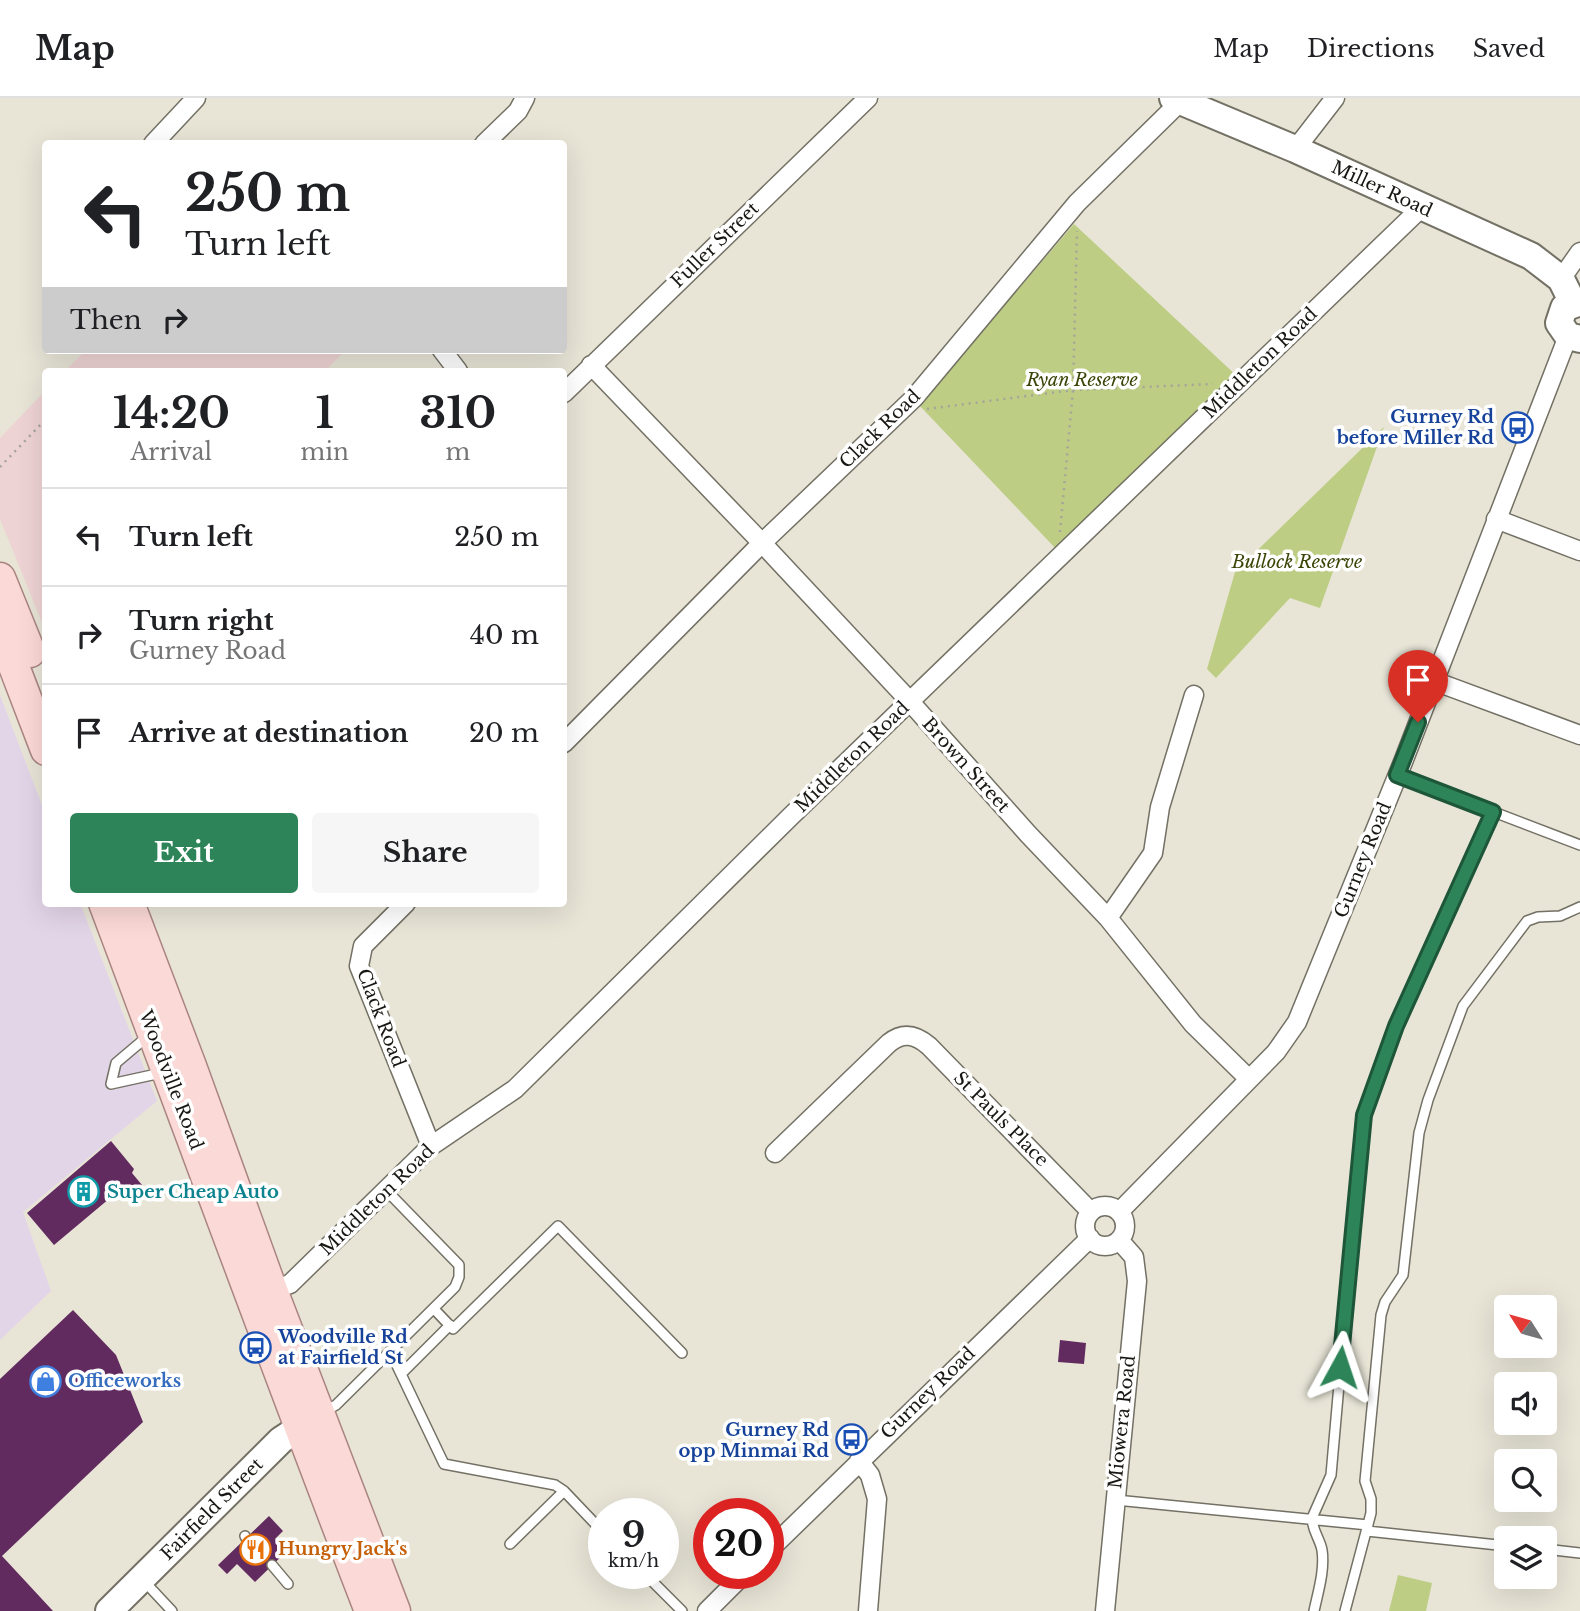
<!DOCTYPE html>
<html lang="en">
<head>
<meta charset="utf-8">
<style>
  :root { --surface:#fff; --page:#f6f6f6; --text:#202124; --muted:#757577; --line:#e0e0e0; --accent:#2d8458 }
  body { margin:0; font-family:"Libre Baskerville",serif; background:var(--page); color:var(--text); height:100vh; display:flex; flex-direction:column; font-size:26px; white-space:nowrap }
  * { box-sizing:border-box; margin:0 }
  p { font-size:23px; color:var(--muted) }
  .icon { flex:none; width:38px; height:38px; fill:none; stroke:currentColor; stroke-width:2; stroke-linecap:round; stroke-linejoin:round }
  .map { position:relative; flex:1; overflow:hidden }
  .side { position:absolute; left:42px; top:270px; width:525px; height:539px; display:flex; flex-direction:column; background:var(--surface); border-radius:7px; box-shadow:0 7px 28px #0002 }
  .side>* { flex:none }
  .guide { position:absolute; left:42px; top:42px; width:525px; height:214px; border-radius:7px; box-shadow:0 7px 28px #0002; background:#fff; color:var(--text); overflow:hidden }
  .needle { width:46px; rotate:307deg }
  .controls { position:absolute; left:1494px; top:1197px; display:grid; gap:14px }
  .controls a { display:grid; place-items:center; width:63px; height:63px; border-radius:7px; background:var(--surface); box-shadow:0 7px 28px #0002; font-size:35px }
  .speed { position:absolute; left:588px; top:1400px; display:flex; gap:14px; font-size:35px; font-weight:700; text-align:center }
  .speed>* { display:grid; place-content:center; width:91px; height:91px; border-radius:50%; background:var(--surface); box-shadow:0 7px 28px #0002; line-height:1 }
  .speed small { font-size:18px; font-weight:400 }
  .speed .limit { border:10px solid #d22; background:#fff; color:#111 }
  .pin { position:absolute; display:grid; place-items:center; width:60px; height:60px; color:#fff; margin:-72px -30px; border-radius:50% 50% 50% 0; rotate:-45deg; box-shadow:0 0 7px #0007 }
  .pin .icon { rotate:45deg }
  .me { position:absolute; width:77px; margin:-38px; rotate:5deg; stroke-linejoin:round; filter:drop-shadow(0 0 5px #0008) }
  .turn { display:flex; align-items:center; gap:24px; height:147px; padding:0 28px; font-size:32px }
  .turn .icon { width:91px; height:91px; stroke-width:2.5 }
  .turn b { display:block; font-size:49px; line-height:60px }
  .then { display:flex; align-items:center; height:66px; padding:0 28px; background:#0003; gap:14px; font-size:26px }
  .eta { display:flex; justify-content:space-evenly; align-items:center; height:119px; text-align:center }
  .eta b { font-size:42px; font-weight:700; line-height:49px }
  .action { display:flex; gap:14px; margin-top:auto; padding:14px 28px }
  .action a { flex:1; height:80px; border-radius:7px; background:var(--accent); color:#fff; font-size:28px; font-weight:700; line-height:80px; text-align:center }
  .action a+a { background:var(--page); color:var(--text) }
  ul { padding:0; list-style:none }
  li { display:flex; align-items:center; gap:21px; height:98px; padding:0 28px; border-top:2px solid var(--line) }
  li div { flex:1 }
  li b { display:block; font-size:26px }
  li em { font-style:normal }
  header { display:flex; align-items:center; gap:42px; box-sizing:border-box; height:98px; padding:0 35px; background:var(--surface); border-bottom:2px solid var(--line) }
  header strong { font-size:33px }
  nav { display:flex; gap:38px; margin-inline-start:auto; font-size:24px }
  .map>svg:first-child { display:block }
  .industrial { fill:#e3d5e8 }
  .education { fill:#eed3d4 }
  .green { fill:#bdce84 }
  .building { fill:#622b5f }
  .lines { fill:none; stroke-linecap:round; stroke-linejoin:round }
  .lane-casing { stroke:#737064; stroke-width:12 }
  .street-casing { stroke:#737064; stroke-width:21 }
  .secondary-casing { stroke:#737064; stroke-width:30 }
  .primary-casing { stroke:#aa8580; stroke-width:33 }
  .path { stroke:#a6a499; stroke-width:2.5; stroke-dasharray:2 5; stroke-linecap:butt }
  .lane { stroke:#fff; stroke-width:9 }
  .street { stroke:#fff; stroke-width:18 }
  .secondary { stroke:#fff; stroke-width:26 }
  .primary { stroke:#fbd9d6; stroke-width:30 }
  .route-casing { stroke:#1d5639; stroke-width:18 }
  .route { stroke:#2d8458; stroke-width:12 }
  .labels { text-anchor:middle; stroke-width:7; stroke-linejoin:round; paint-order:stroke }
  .street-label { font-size:18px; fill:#181713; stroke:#fff }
  .park-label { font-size:18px; font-style:italic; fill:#3b4507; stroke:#fff }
  .transit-label { font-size:18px; font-weight:bold; fill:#164399; stroke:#fff; text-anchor:end }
  .culture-label { font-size:18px; font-weight:bold; fill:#0d838f; stroke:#fff; text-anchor:start }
  .shop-label { font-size:18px; font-weight:bold; fill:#366cbe; stroke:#fff; text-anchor:start }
  .food-label { font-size:18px; font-weight:bold; fill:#c56008; stroke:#fff; text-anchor:start }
</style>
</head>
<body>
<header>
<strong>Map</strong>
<nav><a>Map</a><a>Directions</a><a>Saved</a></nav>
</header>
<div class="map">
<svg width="1580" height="1513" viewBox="0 0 1580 1513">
  <rect width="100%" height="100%" fill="#e8e5d7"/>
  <path class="industrial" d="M0,597L45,715L46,805H80L157,1003L23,1114L51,1193L0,1242Z"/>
  <path class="education" d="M86,252H346L325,273H65Z
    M45,293V532L0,421V340Z"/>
  <path class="green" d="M1074,126L1239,280L1058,453L919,307Z
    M1384,329L1320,510L1290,500L1216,580L1207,571L1235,474Z
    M1398,1477L1432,1485L1426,1513H1389Z"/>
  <path class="building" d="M111,1043L134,1071L132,1075L142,1087L129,1098L122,1090L54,1147L27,1115Z
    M73,1212L116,1257L143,1324L2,1458L53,1513H0V1281Z
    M1060,1242L1086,1245L1084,1266L1058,1264Z
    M269,1418L283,1433L275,1441L287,1453L255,1484L237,1466L227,1476L218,1467Z"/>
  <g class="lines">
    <defs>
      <path id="lane" d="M1397,677L1580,747
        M148,938L116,965L111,986L152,977H164
        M434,1211L453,1231L558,1128L682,1255
        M390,1253L444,1366L555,1387L564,1393L604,1435
        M401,1276L450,1227
        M325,1313L336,1307L455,1189L459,1179V1167L386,1092
        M1116,1402L1368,1427
        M1367,1433L1507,1448
        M245,1438L246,1440
        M510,1446L564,1393
        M1545,1451L1580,1455
        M272,1467L288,1486
        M644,1475L682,1513
        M143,1482L172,1513
        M1314,1513C1318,1494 1325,1472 1322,1452C1320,1441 1312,1432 1312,1420L1331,1377L1362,1027L1396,928L1493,714
        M1345,1513L1371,1415V1401L1365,1383L1381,1217L1385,1204L1403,1177L1419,1035L1428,1002L1463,908L1527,823L1538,819L1560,818L1580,809"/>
      <path id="street" d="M153,46L196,0
        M484,46L518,13L525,0
        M1294,53L1335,0
        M1561,181L1580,154
        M442,252L458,273
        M591,267L762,445L904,597L1028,736L1108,820L1193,926L1249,981
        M564,295L868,0
        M1496,421L1580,453
        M1434,583L1580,637
        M564,645L762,445L914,300L1077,105L1181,3
        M406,805L363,848L359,868L431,1048
        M1108,820L1153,755L1160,709L1194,597
        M775,1055L889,945C903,934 915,936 929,948L1091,1114
        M1085 1128a20 20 0 1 1 40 0a20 20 0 1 1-40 0Z
        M1119,1114L1276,954L1297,924L1403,664L1568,238
        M272,1192L290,1186L431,1048L515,991L791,718L1421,110
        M859,1363L870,1377L877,1401L868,1513
        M768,1453L1090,1140
        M707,1513L745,1475
        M1105,1513L1137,1183L1134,1159L1119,1142"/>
      <path id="secondary" d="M1173,0L1295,51L1531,158L1561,181L1573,205
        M1580,204L1564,210L1559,225L1568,238L1580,241
        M109,1513L281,1342L316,1319"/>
      <path id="primary" d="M0,480L30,554
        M0,532L46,652
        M104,805C193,1041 279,1278 370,1513
        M129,805L191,968L272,1192L395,1513"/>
    </defs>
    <use href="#lane" class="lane-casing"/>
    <use href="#street" class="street-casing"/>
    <use href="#secondary" class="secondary-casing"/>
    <use href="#primary" class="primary-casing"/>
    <path class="path" d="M927,311L1073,292L1213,286
      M0,369L46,321
      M1060,434L1073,292L1077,133"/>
    <use href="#lane" class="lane"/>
    <use href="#street" class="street"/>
    <use href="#secondary" class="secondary"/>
    <use href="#primary" class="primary"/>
  </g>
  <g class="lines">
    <defs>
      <path id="route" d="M1340,1269L1364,1017L1396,928L1493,714L1397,677L1418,624"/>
    </defs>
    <use href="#route" class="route-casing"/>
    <use href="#route" class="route"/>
  </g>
  <defs>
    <symbol id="bus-ring" viewBox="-11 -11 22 22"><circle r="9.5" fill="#fff" stroke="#1a4fb4" stroke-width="1.5"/><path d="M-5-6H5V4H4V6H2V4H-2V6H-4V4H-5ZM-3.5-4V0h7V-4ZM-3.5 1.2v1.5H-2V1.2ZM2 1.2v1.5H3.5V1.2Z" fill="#1a4fb4"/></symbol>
    <symbol id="building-ring" viewBox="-11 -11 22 22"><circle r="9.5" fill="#fff" stroke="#0f9aa8" stroke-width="1.5"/><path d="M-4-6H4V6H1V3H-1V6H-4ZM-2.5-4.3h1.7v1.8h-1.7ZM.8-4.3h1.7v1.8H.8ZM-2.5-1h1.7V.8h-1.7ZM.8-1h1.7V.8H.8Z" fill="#0f9aa8"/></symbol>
    <symbol id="shop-ring" viewBox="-11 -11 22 22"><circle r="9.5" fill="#fff" stroke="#3f7fe0" stroke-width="1.5"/><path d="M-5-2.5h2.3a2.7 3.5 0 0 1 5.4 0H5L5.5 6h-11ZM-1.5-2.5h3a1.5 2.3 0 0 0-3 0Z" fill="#3f7fe0"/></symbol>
    <symbol id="restaurant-ring" viewBox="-11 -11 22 22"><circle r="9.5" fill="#fff" stroke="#e8710a" stroke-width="1.5"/><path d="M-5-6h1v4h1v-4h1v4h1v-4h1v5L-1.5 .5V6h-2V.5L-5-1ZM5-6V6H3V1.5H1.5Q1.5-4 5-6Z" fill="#e8710a"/></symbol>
  </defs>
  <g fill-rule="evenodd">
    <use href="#bus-ring" x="1500" y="312" width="35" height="35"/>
    <use href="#building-ring" x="66" y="1076" width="35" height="35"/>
    <use href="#bus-ring" x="238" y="1232" width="35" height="35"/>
    <use href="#shop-ring" x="28" y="1266" width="35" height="35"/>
    <use href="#bus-ring" x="834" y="1324" width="35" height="35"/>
    <use href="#restaurant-ring" x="238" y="1434" width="35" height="35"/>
  </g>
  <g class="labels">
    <g class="street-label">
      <text transform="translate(1382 91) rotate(25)" y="6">Miller Road</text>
      <text transform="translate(715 147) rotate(-44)" y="6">Fuller Street</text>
      <text transform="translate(1260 265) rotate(-44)" y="6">Middleton Road</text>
      <text transform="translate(880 331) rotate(-44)" y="6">Clack Road</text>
      <text transform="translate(852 659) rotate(-44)" y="6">Middleton Road</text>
      <text transform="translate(966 667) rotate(48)" y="6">Brown Street</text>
      <text transform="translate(1363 762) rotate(-68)" y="6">Gurney Road</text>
      <text transform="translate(381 920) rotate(69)" y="6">Clack Road</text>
      <text transform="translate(171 982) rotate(69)" y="6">Woodville Road</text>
      <text transform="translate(1001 1021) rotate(45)" y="6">St Pauls Place</text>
      <text transform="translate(377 1102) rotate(-44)" y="6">Middleton Road</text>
      <text transform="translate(928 1295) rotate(-44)" y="6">Gurney Road</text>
      <text transform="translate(1122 1324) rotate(-84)" y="6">Miowera Road</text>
      <text transform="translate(212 1411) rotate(-45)" y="6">Fairfield Street</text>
    </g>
    <g class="park-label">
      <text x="1082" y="288">Ryan Reserve</text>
      <text x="1297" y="470">Bullock Reserve</text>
    </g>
    <g class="transit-label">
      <text x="1494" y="325">Gurney Rd<tspan x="1494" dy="21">before Miller Rd</tspan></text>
      <text x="278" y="1245" text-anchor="start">Woodville Rd<tspan x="278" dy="21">at Fairfield St</tspan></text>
      <text x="829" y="1338">Gurney Rd<tspan x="829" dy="21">opp Minmai Rd</tspan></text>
    </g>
    <g class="culture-label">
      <text x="107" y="1100">Super Cheap Auto</text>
    </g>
    <g class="shop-label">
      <text x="68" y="1289">Officeworks</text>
    </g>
    <g class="food-label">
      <text x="278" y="1457">Hungry Jack's</text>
    </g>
  </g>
</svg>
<div class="controls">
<a><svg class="needle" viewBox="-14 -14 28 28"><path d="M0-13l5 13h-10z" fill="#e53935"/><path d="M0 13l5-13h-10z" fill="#757577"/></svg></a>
<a><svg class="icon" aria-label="sound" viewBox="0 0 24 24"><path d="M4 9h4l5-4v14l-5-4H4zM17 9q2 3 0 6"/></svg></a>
<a><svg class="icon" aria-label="search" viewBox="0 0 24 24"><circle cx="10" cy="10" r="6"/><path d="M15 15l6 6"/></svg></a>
<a><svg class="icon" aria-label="layers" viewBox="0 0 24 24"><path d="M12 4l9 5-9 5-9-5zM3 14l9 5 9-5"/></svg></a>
</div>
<div class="speed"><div>9<small>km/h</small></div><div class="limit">20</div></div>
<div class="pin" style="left:1418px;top:624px;background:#d93025"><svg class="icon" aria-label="arrive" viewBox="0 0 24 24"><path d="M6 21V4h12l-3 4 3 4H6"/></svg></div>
<svg class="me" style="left:1340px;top:1269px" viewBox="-20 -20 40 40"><path d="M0-17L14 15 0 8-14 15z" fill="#2d8458" stroke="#fff" stroke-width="4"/></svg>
<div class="guide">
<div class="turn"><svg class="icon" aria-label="left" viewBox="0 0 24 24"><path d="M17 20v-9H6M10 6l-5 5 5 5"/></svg><div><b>250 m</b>Turn left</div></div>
<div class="then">Then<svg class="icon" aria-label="right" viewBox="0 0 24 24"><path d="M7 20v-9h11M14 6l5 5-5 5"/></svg></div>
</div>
<section class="side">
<div class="eta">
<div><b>14:20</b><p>Arrival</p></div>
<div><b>1</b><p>min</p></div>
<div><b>310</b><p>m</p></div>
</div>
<ul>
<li><svg class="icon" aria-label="left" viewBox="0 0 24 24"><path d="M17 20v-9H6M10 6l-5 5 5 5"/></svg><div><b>Turn left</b></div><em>250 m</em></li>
<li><svg class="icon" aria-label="right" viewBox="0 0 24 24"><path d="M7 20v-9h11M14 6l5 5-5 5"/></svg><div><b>Turn right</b><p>Gurney Road</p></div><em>40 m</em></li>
<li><svg class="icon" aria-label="arrive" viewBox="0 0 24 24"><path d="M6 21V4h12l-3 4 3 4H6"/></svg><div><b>Arrive at destination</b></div><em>20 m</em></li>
</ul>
<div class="action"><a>Exit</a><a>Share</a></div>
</section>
</div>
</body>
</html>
